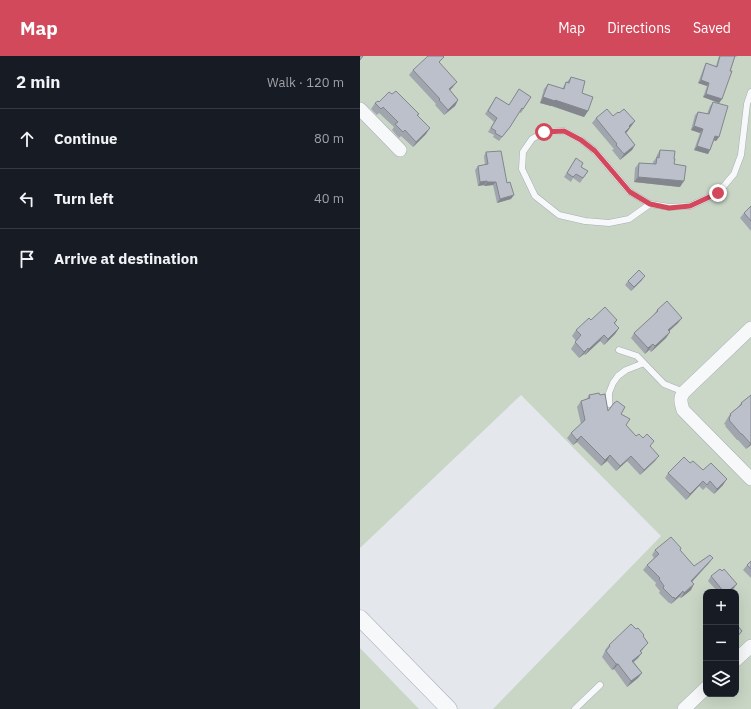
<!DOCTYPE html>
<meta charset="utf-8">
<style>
:root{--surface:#171b24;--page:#242831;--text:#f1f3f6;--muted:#9ea1a6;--line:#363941;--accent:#d1495b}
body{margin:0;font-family:"IBM Plex Sans",sans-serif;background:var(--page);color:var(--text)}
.controls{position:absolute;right:12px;bottom:12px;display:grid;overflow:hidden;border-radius:8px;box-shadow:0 4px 16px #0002}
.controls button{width:36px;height:36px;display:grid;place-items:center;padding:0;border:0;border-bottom:1px solid var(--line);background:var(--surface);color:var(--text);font:20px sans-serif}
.stop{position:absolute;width:12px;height:12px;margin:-9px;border:3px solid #d1495b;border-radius:50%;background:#fff}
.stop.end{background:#d1495b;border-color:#fff;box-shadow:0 1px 4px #0008}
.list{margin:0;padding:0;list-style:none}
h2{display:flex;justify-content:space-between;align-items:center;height:52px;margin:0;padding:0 16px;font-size:17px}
h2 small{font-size:13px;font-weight:400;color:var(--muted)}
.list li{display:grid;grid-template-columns:26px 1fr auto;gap:12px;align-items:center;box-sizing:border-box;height:60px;padding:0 16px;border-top:1px solid var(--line)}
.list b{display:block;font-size:15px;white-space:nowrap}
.list em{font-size:13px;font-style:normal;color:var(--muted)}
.icon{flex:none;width:22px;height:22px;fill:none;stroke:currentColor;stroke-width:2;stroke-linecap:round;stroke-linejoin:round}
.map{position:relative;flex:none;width:391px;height:653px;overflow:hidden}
header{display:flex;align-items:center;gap:24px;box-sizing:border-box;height:56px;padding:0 20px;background:var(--accent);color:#fff}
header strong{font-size:19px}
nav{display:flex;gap:22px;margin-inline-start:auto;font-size:14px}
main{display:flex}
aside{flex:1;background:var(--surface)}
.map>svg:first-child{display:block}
</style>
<header>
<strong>Map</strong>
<nav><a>Map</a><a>Directions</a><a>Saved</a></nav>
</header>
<main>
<aside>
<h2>2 min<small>Walk · 120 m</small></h2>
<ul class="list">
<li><svg class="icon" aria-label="ahead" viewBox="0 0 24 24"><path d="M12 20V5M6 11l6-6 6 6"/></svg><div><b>Continue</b></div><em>80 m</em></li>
<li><svg class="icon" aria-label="left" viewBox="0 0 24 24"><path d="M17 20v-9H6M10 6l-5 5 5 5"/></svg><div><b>Turn left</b></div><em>40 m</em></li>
<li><svg class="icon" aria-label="arrive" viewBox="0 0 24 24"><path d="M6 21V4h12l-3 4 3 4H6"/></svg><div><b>Arrive at destination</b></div></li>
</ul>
</aside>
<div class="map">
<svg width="391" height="653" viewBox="0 0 391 653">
<rect width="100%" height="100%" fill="#e4e7ec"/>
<path fill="#c9d6c5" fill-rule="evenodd" d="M 0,0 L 391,0 L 391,653 L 133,653 L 301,480 L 161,339 L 0,492 ZM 346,536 L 376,536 L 376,638 L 346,638 Z
M 0,592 L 59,653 L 0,653 Z"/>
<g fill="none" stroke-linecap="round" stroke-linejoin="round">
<defs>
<path id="service" d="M 290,148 L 269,163 L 249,167 L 225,165 L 199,159 L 175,140 L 162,113 L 163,96 L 172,83 L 184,76 L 204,75 L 221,84 L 235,95 L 270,136 L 290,148 L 309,151 L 330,150 L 358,137 L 374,118 L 381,99 L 387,48 L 391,36
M 259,294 L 277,300 L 304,328 L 324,336
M 249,348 L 249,337 L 253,327 L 258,320 L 266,314 L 284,307
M 215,653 L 240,629"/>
<path id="minor" d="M 0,53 L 40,94
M 391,272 L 324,336 C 319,342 321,347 323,354 L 391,423
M 376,604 L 391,590
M 324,653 L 346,632"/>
<path id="tertiary" d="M 0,562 L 89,653"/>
</defs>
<use href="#service" stroke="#a9aeb7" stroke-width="7"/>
<use href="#minor" stroke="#a9aeb7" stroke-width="14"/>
<use href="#tertiary" stroke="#a9aeb7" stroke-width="17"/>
<use href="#service" stroke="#f7f8fa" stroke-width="6"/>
<use href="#minor" stroke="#f7f8fa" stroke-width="13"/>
<use href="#tertiary" stroke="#f7f8fa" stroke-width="16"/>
</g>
<path fill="#a1a5ae" d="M 359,0 L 378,0 L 375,1 L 362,43 L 359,47 L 343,41 L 347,30 L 338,27 L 344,11 L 346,7 L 356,10 Z
M 80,7 L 93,31 L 90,34 L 98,44 L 95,50 L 84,59 L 75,49 L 76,48 L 49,19 L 53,14 Z
M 211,21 L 222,37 L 228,55 L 224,61 L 192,50 L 191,50 L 180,47 L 184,33 L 188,28 L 202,33 L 206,26 L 207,26 Z
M 32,38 L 57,60 L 66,78 L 53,91 L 41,80 L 39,82 L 32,74 L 34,71 L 19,57 L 17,59 L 11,53 L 15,47 L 19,46 Z
M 136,41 L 149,49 L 171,41 L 161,57 L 159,56 L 150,71 L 139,85 L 133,81 L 134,79 L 128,76 L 134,66 L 125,58 Z
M 353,46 L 359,81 L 356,85 L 354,84 L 350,94 L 348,98 L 334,94 L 340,77 L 331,74 L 335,59 L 338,56 L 347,58 L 350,50 Z
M 259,57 L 275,65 L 266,77 L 275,89 L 272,94 L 260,104 L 252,94 L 254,93 L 232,67 L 236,62 L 253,60 Z
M 300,94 L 314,103 L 314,108 L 320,131 L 274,126 L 275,112 L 279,107 L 293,108 L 293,106 L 296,102 L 297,99 Z
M 126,96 L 151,143 L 137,147 L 133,129 L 124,130 L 124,129 L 118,130 L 115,114 L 118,110 L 125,109 L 124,100 Z
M 216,102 L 221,111 L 228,115 L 220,127 L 213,122 L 211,126 L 204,121 Z
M 391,150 L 391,175 L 380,162 L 384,157 Z
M 282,224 L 271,235 L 265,229 L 268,225 Z
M 297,254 L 322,262 L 318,267 L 309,275 L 310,276 L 306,282 L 291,296 L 289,294 L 285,298 L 271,282 L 274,277 L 293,260 Z
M 231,264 L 257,264 L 255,268 L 259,272 L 255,278 L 244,289 L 240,285 L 225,299 L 224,298 L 219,302 L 211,293 L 216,285 L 212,280 L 216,274 Z
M 229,339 L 240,339 L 248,355 L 254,347 L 266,369 L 276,380 L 291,391 L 295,405 L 280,419 L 267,405 L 256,415 L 247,405 L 241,410 L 217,386 L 213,389 L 207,382 L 211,377 L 221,368 L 217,351 L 221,345 L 226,344 Z
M 391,339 L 391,389 L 386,393 L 378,384 L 377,384 L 365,370 L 366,369 L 364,368 L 370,358 L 378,351 L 381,347 Z
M 330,407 L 343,414 L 363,429 L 354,438 L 346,431 L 343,434 L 339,430 L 326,444 L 305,422 L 308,417 Z
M 295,494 L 320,494 L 334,510 L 349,507 L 332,526 L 331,534 L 321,542 L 319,541 L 311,548 L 310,547 L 309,547 L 299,537 L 300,535 L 295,529 L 296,527 L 283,514 L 287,509 L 294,502 L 292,499 Z
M 391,505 L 391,522 L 383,514 L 387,509 Z
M 351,520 L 374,532 L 369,536 L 358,536 L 348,525 Z
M 276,573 L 284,579 L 283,581 L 288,587 L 281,596 L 278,602 L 274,606 L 282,617 L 278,622 L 267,631 L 254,613 L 252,614 L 242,601 L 245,595 L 245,594 L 249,589 Z"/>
<path fill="#83868d" d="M 341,24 L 349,27 L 347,30 L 338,27 Z
M 97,26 L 93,31 L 85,39 L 89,33 Z
M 346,38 L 362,43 L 359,47 L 343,41 Z
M 183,41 L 195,44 L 228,55 L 224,61 L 192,50 L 191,50 L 180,47 Z
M 98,44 L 95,50 L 84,59 L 88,54 Z
M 275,65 L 267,76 L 261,81 L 269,70 Z
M 334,70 L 343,73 L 340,77 L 331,74 Z
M 70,72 L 66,78 L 53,91 L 56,86 Z
M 355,80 L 359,81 L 356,85 L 353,84 Z
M 275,89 L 272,94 L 260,104 L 264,98 Z
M 337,90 L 350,94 L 348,98 L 334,94 Z
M 278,121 L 324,125 L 320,131 L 274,126 Z
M 127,125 L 124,129 L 118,130 L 120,126 Z
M 127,126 L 136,126 L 133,129 L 124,130 Z
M 154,139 L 151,143 L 137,147 L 140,143 Z
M 285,220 L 282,224 L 271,235 L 274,231 Z
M 322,262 L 318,267 L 304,280 L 308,274 Z
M 259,272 L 255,278 L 244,289 L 248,283 Z
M 310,276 L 306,282 L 291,296 L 295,290 Z
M 244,279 L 240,285 L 225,299 L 229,293 Z
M 293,288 L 289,294 L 285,298 L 288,292 Z
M 228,292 L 224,298 L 219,302 L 224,296 Z
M 221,380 L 217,386 L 213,389 L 217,384 Z
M 391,387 L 391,389 L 386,393 Z
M 250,399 L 247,405 L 241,410 L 245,404 Z
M 271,400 L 267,405 L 256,415 L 260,410 Z
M 299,400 L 295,405 L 280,419 L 284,414 Z
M 367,423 L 363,429 L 354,438 L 357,433 Z
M 343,425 L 339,430 L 326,444 L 330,438 Z
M 353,502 L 349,507 L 328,530 L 331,525 Z
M 334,528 L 331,534 L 321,542 L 324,537 Z
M 377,528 L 374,532 L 369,536 L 367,536 Z
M 323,535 L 319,541 L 311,548 L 315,543 Z
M 282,597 L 278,602 L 268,610 L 272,605 Z
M 256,608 L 258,608 L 254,613 L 252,614 Z
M 282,617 L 278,622 L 267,631 L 271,625 Z"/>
<path fill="#bbc0ca" stroke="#83868d" d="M 0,0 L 3,0 L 0,4 Z
M 68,0 L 83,0 L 84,1 L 79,6 L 97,26 L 89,33 L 98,44 L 88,54 L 79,44 L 80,43 L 53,14 Z
M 360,0 L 375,0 L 370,15 L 372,15 L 362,43 L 346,38 L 349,27 L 341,24 L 346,7 L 357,11 Z
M 211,21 L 225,25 L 222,37 L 233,41 L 228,55 L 195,44 L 195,45 L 183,41 L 188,28 L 204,33 L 206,26 L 209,27 Z
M 159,33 L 171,41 L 163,53 L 162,52 L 150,71 L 142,81 L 135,77 L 136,75 L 131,72 L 137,62 L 128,55 L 136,41 L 149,49 Z
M 36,35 L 59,58 L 57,59 L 70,72 L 56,86 L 45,74 L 43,76 L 35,68 L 38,66 L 23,51 L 21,53 L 15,47 L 18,45 L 19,46 L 29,36 L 32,38 Z
M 353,46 L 368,50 L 359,81 L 355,80 L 350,94 L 337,90 L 343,73 L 334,70 L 338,56 L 349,58 Z
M 247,53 L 253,60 L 258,56 L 259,57 L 264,53 L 275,65 L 269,70 L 270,71 L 265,76 L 275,89 L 264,98 L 256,89 L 257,88 L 236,62 Z
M 300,94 L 315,95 L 314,103 L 315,103 L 314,108 L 326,110 L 324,125 L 278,121 L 279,107 L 296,108 L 297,101 L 299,102 Z
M 141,95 L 147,127 L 150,126 L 154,139 L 140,143 L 136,126 L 127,126 L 127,125 L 120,126 L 118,110 L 128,108 L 126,96 Z
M 216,102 L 223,107 L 221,111 L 228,115 L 223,122 L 216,118 L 213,121 L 207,117 Z
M 391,150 L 391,165 L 384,157 Z
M 279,214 L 285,220 L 274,231 L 268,225 Z
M 307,245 L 322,262 L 308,274 L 310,276 L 295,290 L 293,288 L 288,292 L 274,277 L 298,255 L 297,254 Z
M 245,251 L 257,264 L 254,267 L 259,272 L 248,283 L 244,279 L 229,293 L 228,292 L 224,296 L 215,286 L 221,279 L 216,274 L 229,262 L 231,264 Z
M 239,337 L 240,339 L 245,338 L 248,355 L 254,347 L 257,345 L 265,351 L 261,358 L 270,363 L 266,369 L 276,380 L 279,378 L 283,382 L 287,378 L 294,385 L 290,390 L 299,400 L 284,414 L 271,400 L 260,410 L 250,399 L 245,404 L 221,380 L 217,384 L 211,377 L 225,364 L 221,345 L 230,342 L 229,339 Z
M 391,339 L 391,387 L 390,387 L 382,378 L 381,378 L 369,364 L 370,363 L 369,362 L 371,359 L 370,358 L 382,348 L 381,347 Z
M 324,401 L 330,407 L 333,405 L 343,414 L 351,407 L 367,423 L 357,433 L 350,425 L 347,429 L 343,425 L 330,438 L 308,417 Z
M 311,481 L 321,492 L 320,494 L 334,510 L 350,499 L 353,502 L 331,525 L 334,528 L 324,537 L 323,535 L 315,543 L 314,541 L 313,542 L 303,532 L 304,530 L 299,523 L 300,522 L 287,509 L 299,498 L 295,494 Z
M 391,505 L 391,513 L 387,509 Z
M 360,513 L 362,515 L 364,513 L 377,528 L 367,536 L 364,536 L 351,520 Z
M 271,568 L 276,573 L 278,572 L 284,579 L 283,580 L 288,587 L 280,595 L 282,597 L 272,605 L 282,617 L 271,625 L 258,608 L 256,608 L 246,595 L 250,590 L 249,589 Z
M 376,569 L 377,569 L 382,575 L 376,582 Z"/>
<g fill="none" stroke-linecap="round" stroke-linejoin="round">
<path stroke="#d1495b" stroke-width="5" d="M 184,76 L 204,75 L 221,84 L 235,95 L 270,136 L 290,148 L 309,152 L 330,150 L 358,137"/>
</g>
</svg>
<div class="controls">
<button>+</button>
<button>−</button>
<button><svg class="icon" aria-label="layers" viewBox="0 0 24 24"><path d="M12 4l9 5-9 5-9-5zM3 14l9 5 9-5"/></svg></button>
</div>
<div class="stop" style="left:184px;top:76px"></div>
<div class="stop end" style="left:358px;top:137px"></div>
</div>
</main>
